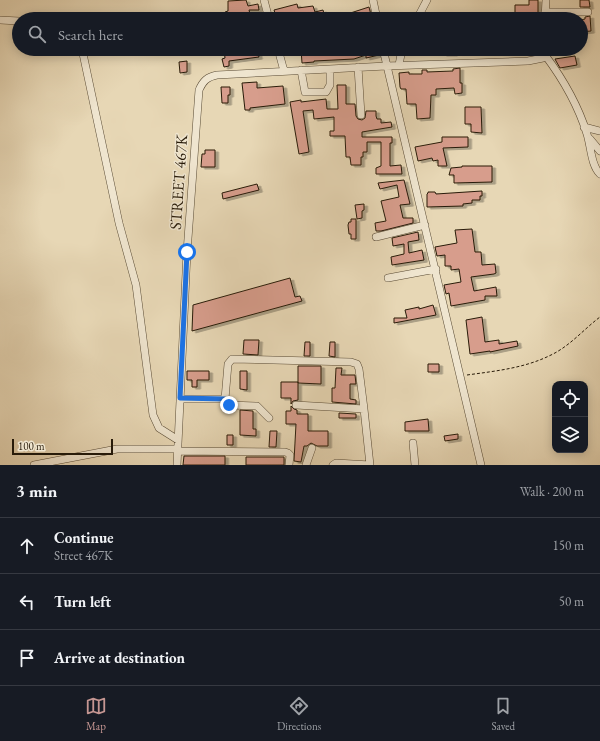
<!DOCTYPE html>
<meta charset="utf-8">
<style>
:root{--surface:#171b24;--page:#242831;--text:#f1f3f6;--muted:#9ea1a6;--line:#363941;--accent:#c59692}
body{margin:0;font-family:"EB Garamond",serif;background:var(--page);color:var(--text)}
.controls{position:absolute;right:12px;bottom:12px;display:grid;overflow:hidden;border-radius:8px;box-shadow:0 2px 10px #0003}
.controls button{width:36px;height:36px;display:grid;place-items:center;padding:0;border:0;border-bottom:1px solid var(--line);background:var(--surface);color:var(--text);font:20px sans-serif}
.scale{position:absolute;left:12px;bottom:10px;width:101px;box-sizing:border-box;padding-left:4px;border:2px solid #281b09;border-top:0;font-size:11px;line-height:14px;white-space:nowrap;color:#281b09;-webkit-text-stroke:3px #efe5cf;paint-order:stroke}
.stop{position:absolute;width:12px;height:12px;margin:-9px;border:3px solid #1a73e8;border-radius:50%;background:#fff}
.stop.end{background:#1a73e8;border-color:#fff;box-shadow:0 1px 4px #0008}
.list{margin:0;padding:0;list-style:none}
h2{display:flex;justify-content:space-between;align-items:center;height:52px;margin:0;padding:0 16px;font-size:17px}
h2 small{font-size:13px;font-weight:400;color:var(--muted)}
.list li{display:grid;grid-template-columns:26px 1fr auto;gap:12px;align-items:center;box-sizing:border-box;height:56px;padding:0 16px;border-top:1px solid var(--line)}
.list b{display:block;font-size:15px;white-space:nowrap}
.list p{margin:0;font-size:13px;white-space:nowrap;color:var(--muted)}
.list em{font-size:13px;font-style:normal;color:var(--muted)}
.icon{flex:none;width:22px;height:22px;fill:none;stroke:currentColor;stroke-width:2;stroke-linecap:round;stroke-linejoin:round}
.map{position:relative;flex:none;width:600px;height:465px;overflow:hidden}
.search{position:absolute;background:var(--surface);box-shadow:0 2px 10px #0003;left:12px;right:12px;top:12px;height:44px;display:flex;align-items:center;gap:10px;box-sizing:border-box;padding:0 14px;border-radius:22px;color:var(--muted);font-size:15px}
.sheet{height:220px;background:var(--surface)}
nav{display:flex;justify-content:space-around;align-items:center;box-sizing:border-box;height:56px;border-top:1px solid var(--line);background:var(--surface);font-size:11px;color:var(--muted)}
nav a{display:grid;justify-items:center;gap:2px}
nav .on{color:var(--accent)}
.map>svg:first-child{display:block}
</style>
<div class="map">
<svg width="600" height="465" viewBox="0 0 600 465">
<defs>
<filter id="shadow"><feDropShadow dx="3.5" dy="2" stdDeviation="0" flood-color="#0004"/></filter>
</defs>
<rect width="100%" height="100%" fill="#e7d7b5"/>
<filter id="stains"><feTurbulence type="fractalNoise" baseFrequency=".005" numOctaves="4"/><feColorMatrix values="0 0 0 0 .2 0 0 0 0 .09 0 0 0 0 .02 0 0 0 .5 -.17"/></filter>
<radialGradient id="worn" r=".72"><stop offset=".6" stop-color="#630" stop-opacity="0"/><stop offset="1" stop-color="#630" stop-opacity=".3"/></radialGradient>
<path fill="#d79d8c" stroke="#281b09" filter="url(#shadow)" d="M 246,0 L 248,6 L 258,4 L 259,10 L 249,10 L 251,18 L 227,19 L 225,12 L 228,11 L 228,1 Z
M 529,0 L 538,0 L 538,17 L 531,17 L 531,19 L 515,19 L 515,5 L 529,5 Z
M 580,0 L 589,0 L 590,7 L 580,7 Z
M 297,4 L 298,8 L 313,6 L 315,12 L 323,10 L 325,18 L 277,19 L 274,10 Z
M 369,7 L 372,19 L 335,19 L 335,18 Z
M 590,16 L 591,31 L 581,32 L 581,20 L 585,19 L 585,17 Z
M 224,49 L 252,49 L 252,51 L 257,50 L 259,57 L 229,61 L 229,66 L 224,67 L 222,59 L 225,58 Z
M 301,49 L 377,49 L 379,55 L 366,58 L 366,55 L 354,59 L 314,61 L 314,62 L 302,63 Z
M 443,49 L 454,49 L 454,54 L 443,54 Z
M 575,56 L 577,65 L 560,68 L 556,61 L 555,59 Z
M 187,61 L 187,72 L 180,73 L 179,62 Z
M 460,68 L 460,83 L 462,83 L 462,93 L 455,94 L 454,88 L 436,89 L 436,95 L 431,95 L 430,118 L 417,119 L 416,104 L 407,104 L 406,89 L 401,89 L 400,87 L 399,73 L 409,72 L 409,74 L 422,74 L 422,70 L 427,70 L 427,72 L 453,71 L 453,69 Z
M 257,82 L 257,88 L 283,86 L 285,104 L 250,108 L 250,110 L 245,110 L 242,83 Z
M 337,85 L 346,85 L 346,104 L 355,104 L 356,116 L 358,119 L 362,120 L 365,118 L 366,111 L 376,111 L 376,116 L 377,119 L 381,119 L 381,123 L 391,122 L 392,127 L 362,132 L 362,137 L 392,137 L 392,143 L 390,143 L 390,166 L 401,165 L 402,174 L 376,174 L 376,168 L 381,166 L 381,142 L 367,142 L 367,152 L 363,152 L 363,157 L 361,157 L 361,165 L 351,165 L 350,157 L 346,157 L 345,136 L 330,136 L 330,131 L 334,131 L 334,117 L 314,119 L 313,110 L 303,111 L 309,152 L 299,154 L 290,102 L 301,100 L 301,102 L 326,99 L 327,109 L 338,109 Z
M 221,87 L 230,87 L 230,95 L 228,95 L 228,103 L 222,103 Z
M 465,107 L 481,107 L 482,133 L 471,132 L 471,124 L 465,124 Z
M 442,137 L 468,137 L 468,147 L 443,148 L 447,166 L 438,166 L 438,160 L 433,161 L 432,158 L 418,161 L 415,147 L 442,142 Z
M 205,150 L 215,150 L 215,167 L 201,167 L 202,154 L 205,154 Z
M 462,166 L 492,166 L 492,182 L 454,183 L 454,175 L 449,175 L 451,168 L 462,167 Z
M 404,180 L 410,204 L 400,205 L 403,218 L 413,218 L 413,223 L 381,231 L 376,231 L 375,223 L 386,221 L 381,201 L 399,197 L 397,185 L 380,189 L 378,183 Z
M 257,184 L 259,190 L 223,199 L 222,193 Z
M 482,191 L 482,196 L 480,196 L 480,200 L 472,200 L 472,203 L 463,204 L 463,206 L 427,207 L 427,194 L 428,193 L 428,192 L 435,192 L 436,194 Z
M 364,204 L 364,210 L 362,211 L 362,218 L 357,219 L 355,205 Z
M 351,219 L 356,219 L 356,239 L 351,239 L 351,234 L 349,234 L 348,225 L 349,222 L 351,222 Z
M 472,229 L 475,252 L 481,252 L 482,265 L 495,264 L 496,273 L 494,274 L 471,277 L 474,291 L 496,287 L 497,296 L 485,296 L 485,300 L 451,306 L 449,293 L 446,294 L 444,285 L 461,282 L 459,269 L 451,270 L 451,266 L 445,266 L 445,255 L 437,256 L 435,247 L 457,243 L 455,230 Z
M 418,232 L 419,240 L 408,242 L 409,253 L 422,250 L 424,260 L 392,265 L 391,257 L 404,254 L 404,244 L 393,246 L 392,238 Z
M 290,278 L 295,297 L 300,296 L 302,301 L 192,331 L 193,305 Z
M 433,305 L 436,315 L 394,323 L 394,318 L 407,318 L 405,310 L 419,307 L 419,309 Z
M 482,317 L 485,342 L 499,340 L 499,344 L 517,341 L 518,346 L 490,352 L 490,351 L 470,354 L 466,320 Z
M 244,340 L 259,340 L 258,355 L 243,354 Z
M 305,342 L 310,342 L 310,356 L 304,356 Z
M 330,342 L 335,342 L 335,357 L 329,356 Z
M 428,364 L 439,364 L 439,372 L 428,372 Z
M 298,366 L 321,366 L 321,384 L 298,383 Z
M 336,368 L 342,368 L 341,375 L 355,375 L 356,384 L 350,384 L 350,399 L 356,400 L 356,404 L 332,402 L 332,388 L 335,388 Z
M 187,371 L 209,371 L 209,380 L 197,380 L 197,387 L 192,387 L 192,380 L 187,380 Z
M 240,371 L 247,371 L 247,390 L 240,389 Z
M 281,382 L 298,382 L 298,400 L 293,401 L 291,404 L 291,398 L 281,398 Z
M 291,406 L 294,409 L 297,410 L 297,414 L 308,414 L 308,431 L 328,431 L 328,446 L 317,446 L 311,443 L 307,446 L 304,446 L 301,462 L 294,461 L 296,424 L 286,424 L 286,411 L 291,411 Z
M 240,410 L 253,411 L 253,429 L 256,429 L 256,436 L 240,435 Z
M 339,413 L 356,414 L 356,418 L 339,418 Z
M 428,419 L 429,431 L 405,431 L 405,422 Z
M 270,431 L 277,431 L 276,447 L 269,447 Z
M 458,434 L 458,439 L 445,441 L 444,436 Z
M 227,435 L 233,435 L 233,445 L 227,445 Z
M 184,456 L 225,456 L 225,465 L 183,465 Z
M 246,457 L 284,457 L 284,465 L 246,465 Z"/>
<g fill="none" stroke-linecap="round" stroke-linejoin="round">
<defs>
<path id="minor" d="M 264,0 L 269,19
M 373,0 L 377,19
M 545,12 L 588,12
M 417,19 L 427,0
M 545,19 L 546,0
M 0,20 L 19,21
M 82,49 L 119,223 L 136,285 L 153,415 L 159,428 L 178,440
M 278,49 L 284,71
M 383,49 L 481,465
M 545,55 C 563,79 578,105 587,134 C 591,147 591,165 600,174
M 399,65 L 402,49
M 358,67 L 361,115
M 301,70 L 305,92 L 326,92 L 330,85 L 330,69
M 584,127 L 600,131
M 590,139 L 600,151
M 376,237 L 425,225
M 388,278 L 436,269
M 180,399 L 225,399 L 228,364 L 232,359 L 351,362 L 357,364 L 359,369 L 364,409 L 296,405
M 225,399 L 229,405 L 257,406 L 269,418
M 364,409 L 370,465
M 413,443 L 415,465
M 178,451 L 285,452 L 288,453 L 290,455 L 289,465
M 34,465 L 117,449 L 178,449
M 177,465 L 187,252 L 199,90 C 203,81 207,77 217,75 L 386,66 L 528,61 L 543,58 L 545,55 L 545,49
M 306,465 L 312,448
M 333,465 L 336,463 L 370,465"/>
</defs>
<use href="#minor" stroke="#584a34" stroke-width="8"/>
<path stroke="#281b09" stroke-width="1" stroke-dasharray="3 2" stroke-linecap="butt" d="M 467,375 C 496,371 525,368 551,355 C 570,346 584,329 600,317"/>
<use href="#minor" stroke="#efe5cf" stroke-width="7"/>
</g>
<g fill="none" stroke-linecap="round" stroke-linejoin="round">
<path stroke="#1a73e8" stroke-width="5" d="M 187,252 L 180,398 L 225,399 L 229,405"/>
</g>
<g text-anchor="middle" stroke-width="3" stroke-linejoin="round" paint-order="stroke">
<g font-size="16" fill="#281b09" stroke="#efe5cf">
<text transform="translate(178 182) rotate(-86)" y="6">STREET 467K</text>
</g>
</g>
<rect width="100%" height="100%" filter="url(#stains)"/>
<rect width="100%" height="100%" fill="url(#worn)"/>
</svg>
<div class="controls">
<button><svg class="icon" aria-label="locate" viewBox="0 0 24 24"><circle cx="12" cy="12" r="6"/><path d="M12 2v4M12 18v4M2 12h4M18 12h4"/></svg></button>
<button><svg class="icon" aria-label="layers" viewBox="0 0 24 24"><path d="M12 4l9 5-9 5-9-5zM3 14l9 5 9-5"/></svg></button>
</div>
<div class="scale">100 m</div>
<div class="stop" style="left:187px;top:252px"></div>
<div class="stop end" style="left:229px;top:405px"></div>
<div class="search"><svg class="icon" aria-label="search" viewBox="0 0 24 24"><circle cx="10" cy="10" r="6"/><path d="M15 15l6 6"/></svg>Search here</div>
</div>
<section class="sheet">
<h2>3 min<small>Walk · 200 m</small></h2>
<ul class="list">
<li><svg class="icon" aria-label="ahead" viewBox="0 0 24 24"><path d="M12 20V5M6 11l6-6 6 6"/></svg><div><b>Continue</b><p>Street 467K</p></div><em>150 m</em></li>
<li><svg class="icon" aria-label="left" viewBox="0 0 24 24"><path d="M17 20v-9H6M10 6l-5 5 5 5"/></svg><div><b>Turn left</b></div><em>50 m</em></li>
<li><svg class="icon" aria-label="arrive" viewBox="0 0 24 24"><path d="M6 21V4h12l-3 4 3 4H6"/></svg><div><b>Arrive at destination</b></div></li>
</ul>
</section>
<nav>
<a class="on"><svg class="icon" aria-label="map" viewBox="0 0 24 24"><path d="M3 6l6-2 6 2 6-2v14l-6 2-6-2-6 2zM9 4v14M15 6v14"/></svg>Map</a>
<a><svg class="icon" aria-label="directions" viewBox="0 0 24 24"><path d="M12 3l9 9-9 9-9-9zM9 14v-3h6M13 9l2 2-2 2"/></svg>Directions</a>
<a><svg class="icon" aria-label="saved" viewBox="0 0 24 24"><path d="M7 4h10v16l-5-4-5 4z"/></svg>Saved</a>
</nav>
